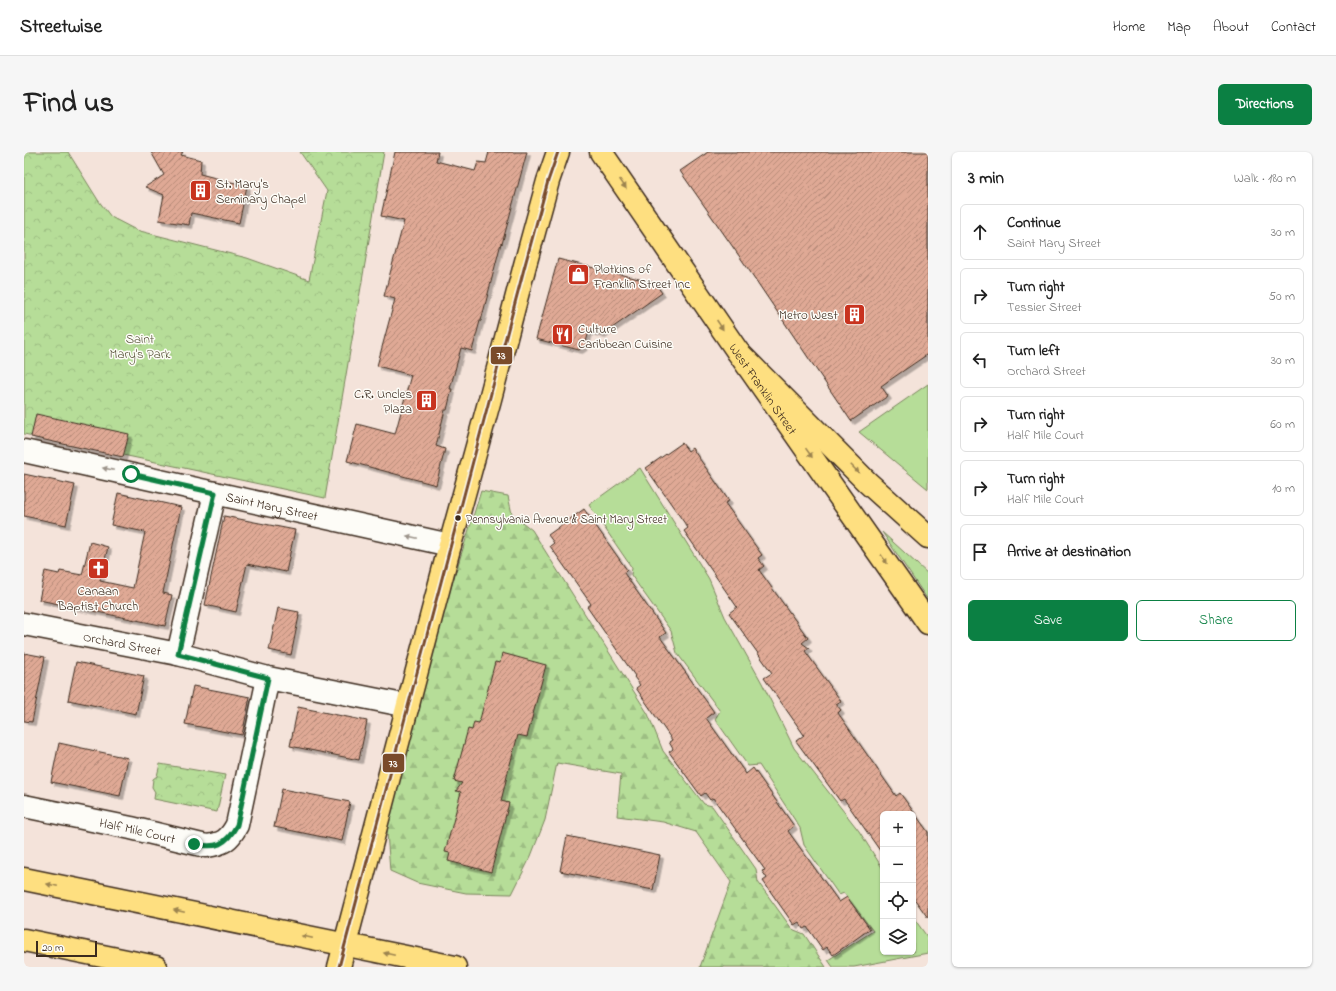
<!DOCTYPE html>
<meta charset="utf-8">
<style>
:root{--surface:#fff;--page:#f6f6f6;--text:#222;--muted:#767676;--line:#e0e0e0;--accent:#0b8043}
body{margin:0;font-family:"Indie Flower",sans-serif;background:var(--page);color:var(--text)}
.controls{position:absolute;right:12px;bottom:12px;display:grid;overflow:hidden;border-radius:6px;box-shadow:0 1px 3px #0004}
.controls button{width:36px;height:36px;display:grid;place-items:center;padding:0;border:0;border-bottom:1px solid var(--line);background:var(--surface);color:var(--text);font:20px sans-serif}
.scale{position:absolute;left:12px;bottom:10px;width:61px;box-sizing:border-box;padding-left:4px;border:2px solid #3b2a1e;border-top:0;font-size:11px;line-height:14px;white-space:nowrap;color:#3b2a1e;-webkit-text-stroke:3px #fdfcf7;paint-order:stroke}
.stop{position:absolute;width:12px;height:12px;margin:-9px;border:3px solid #0b8043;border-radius:50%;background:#fff}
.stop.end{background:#0b8043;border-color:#fff;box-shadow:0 1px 4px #0008}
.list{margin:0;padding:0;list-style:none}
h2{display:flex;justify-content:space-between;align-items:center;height:52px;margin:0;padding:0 16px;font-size:17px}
h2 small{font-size:13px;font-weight:400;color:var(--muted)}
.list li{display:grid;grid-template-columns:26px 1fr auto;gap:12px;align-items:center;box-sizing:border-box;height:56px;margin:0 8px 8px;padding:0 8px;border:1px solid var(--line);border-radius:6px}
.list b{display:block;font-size:15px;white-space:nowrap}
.list p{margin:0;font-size:13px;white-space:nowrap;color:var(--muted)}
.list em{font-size:13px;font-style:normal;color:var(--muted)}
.actions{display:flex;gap:8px;padding:12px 16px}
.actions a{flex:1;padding:9px 0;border:1px solid var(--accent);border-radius:6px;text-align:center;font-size:14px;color:var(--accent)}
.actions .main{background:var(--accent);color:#fff}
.icon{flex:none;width:22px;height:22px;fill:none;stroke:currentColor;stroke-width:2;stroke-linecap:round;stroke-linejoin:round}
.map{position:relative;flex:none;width:904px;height:815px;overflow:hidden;border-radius:6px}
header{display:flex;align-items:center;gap:24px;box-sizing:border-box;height:56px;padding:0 20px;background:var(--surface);border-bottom:1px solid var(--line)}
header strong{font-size:19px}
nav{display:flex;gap:22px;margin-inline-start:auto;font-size:14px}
.intro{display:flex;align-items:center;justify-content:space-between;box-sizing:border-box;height:96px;padding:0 24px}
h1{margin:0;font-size:28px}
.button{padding:10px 18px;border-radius:6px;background:var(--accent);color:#fff;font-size:14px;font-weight:700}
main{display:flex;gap:24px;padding:0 24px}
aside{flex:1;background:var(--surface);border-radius:6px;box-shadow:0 1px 3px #0004}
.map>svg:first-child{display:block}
</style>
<header>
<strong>Streetwise</strong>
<nav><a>Home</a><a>Map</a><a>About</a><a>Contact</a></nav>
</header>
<div class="intro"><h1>Find us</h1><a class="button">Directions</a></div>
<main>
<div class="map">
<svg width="904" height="815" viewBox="0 0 904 815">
<defs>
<pattern id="forest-firs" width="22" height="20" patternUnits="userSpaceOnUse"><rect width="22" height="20" fill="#b6dd98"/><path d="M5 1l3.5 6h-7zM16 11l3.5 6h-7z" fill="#9dbe83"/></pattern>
<pattern id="park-crowns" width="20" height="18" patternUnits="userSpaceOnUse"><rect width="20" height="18" fill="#b6dd98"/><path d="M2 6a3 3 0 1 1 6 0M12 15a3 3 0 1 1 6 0" fill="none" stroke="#9dbe83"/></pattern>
<pattern id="building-hatch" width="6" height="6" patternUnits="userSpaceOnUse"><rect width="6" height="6" fill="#dfa995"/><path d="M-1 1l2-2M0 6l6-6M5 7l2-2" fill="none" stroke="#b68a79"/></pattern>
<filter id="shadow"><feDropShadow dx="3.5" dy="3.5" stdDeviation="0" flood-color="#0004"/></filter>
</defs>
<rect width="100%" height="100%" fill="#f4e3da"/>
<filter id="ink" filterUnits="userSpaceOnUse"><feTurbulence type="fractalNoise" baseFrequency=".025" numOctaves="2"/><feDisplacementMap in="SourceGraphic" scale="8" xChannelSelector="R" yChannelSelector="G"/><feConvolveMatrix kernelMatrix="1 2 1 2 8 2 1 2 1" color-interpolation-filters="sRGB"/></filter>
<g filter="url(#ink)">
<path fill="#b6dd98" stroke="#78845b" d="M 904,232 L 904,337 L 835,280 Z
M 616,316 L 685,427 L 701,465 L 738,531 L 770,596 L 835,679 L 859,717 L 859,800 L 889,800 L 889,765 L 904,786 L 904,801 L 830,815 L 809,815 L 804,808 L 849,779 L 820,741 L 815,743 L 780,693 L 776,676 L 735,613 L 724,614 L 691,567 L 696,559 L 653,501 L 647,479 L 607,423 L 608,416 L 565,353 Z
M 858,380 L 904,422 L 904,448 Z"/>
<path fill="url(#forest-firs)" stroke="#78845b" d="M 457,339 L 484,344 L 488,362 L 508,378 L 513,386 L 624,562 L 639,599 L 680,652 L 688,654 L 732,717 L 734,730 L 768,777 L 780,782 L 802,815 L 676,815 L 707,730 L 672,680 L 639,670 L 593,664 L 597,622 L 533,611 L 521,668 L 507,704 L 488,742 L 442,741 L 393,731 L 366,719 L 361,654 L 391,551 Z"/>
<path fill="url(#park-crowns)" stroke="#78845b" d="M 0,0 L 44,0 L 74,48 L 87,65 L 112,78 L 223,106 L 285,128 L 303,39 L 276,0 L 360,0 L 301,346 L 0,282 Z
M 136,612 L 201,623 L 193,660 L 130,647 L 131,640 L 128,635 L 129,627 L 133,624 Z"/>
<path fill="url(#building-hatch)" stroke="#3b2a1e" filter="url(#shadow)" d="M 127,0 L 159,0 L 157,3 L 177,8 L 176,22 L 223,34 L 215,71 L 167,61 L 165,73 L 135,68 L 140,43 L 121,35 L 140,23 Z
M 371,0 L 414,0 L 412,9 L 451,19 L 454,10 L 462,11 L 465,0 L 503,0 L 478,92 L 477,91 L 457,169 L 456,169 L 448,199 L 437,196 L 426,237 L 428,237 L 423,258 L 421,258 L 412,294 L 421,297 L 412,333 L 323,309 L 333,272 L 371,282 L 387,223 L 353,214 L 371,147 L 360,144 L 380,69 L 357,64 Z
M 684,0 L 904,0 L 904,202 L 857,234 L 864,244 L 827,269 L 727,121 L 656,19 Z
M 534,107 L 631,131 L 638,141 L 578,183 L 565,179 L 561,194 L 555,198 L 512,187 Z
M 12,262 L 105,282 L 99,305 L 7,285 Z
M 658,291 L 664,299 L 668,296 L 705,349 L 701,351 L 738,403 L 734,406 L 740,414 L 735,418 L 784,486 L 778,491 L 785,496 L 781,499 L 817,549 L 812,552 L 817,558 L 814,561 L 872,644 L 876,641 L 904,680 L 904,766 L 889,745 L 889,662 L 859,662 L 859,703 L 820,647 L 816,649 L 772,589 L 780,583 L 740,526 L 748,521 L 705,461 L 713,455 L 660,379 L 664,376 L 622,316 Z
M 0,322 L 51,333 L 42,373 L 0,364 Z
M 94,341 L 157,355 L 139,441 L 148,443 L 141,474 L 15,448 L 21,419 L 35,422 L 36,419 L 58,423 L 66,390 L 84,395 L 76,429 L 109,436 L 121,380 L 87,373 Z
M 560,357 L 603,418 L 600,421 L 642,481 L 636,485 L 690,560 L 682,566 L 722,622 L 729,616 L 770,674 L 764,679 L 815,750 L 823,745 L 846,777 L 809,803 L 803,795 L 799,798 L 783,775 L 779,777 L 775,770 L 770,773 L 739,729 L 743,726 L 738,719 L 741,718 L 689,646 L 686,648 L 681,641 L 677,644 L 645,600 L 649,597 L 645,590 L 648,588 L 612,536 L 616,533 L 610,525 L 611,524 L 563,455 L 567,452 L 526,394 L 530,391 L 524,383 Z
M 200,364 L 271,378 L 262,420 L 223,412 L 212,460 L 181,453 Z
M 254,456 L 275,460 L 274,464 L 275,464 L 267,503 L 245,498 Z
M 0,501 L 21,505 L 8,570 L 0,569 Z
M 478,501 L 522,513 L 503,585 L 494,583 L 485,616 L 477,649 L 485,651 L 467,720 L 424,709 L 426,701 L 421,700 L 437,640 L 432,639 L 438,631 L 430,629 L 444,577 L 448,578 L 450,570 L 455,571 L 471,510 L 476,511 Z
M 52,510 L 120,524 L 112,562 L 44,548 Z
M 169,534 L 226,545 L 218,583 L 161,572 Z
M 274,555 L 343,569 L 335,608 L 266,594 Z
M 35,591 L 104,606 L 96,644 L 27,630 Z
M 258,637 L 326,650 L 318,689 L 250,675 Z
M 543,684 L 636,703 L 629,738 L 536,719 Z"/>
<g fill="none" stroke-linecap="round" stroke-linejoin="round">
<defs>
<g id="minor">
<path id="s1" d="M 0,299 L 426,393"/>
<path id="s2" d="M 0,472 L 154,502 L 244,526 L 384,554"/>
<path d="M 154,502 L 191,341"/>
<path id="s3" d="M 0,654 L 107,676 L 182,694 C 199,692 205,688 213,673 L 244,526"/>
</g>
<g id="major">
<path id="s4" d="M 577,0 L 714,200 L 904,471"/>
<path d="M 0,727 L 431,815"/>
<path d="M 0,788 L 132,815"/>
<path d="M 315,815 L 426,393 L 466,247 L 501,113 L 524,29 L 534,0"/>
</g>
<path id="highway" d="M 714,200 L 843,330 L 904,385"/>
</defs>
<use href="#minor" stroke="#3b2a1e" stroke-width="25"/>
<use href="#major" stroke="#3b2a1e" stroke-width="25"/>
<use href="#highway" stroke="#3b2a1e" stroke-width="25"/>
<use href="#minor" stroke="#fdfcf7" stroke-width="22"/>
<use href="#major" stroke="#fedf80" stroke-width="22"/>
<use href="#highway" stroke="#fedf80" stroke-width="22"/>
<defs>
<path id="bus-1" d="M 315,815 L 501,113 L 524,29 L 534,0"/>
</defs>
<use href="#bus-1" stroke="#fdfcf7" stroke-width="6"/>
<use href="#bus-1" stroke="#7a4b2a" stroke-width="3"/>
</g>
<defs><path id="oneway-solid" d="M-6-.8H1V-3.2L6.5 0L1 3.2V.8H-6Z"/></defs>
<g fill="#9c844f">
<use href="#oneway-solid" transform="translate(599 32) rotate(56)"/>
<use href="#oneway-solid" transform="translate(696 173) rotate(56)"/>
<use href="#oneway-solid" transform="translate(785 301) rotate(55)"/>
<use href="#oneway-solid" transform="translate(831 317) rotate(45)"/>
<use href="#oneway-solid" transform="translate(860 407) rotate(55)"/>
<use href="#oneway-solid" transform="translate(28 733) rotate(-168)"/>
<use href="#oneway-solid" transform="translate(155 759) rotate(-168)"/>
<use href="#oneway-solid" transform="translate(283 785) rotate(-168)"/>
<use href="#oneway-solid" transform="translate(365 802) rotate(-168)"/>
</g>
<g fill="#9c938a">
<use href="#oneway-solid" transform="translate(84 317) rotate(-168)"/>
<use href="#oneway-solid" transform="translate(388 385) rotate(-168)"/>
</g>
</g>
<g fill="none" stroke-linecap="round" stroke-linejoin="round" filter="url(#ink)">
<path stroke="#0b8043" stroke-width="5" d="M 107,322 L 191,341 L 154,502 L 244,526 L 213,673 C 202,693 192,697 170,692"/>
</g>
<defs>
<symbol id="building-square" viewBox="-11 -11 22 22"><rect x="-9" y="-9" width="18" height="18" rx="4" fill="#c8321e" stroke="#fdfcf7"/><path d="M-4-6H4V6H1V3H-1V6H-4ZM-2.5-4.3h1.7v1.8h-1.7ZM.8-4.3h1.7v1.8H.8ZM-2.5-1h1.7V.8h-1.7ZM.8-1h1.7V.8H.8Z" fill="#fff"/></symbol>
<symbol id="shop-square" viewBox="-11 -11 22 22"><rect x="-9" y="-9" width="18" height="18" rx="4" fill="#c8321e" stroke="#fdfcf7"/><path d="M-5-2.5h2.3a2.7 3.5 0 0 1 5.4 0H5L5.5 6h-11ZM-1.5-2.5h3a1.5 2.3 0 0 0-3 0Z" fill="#fff"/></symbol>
<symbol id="restaurant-square" viewBox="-11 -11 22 22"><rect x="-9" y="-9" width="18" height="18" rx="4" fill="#c8321e" stroke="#fdfcf7"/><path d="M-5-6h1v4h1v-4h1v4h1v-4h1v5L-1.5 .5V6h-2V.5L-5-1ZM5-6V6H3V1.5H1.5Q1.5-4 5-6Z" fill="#fff"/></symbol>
<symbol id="church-square" viewBox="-11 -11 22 22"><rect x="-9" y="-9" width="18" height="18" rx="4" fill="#c8321e" stroke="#fdfcf7"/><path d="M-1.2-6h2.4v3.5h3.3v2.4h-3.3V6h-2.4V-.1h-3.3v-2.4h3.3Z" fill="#fff"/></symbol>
</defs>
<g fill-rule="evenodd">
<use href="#building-square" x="164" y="26" width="25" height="25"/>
<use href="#shop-square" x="542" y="110" width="25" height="25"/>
<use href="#building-square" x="818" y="150" width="25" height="25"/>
<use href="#restaurant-square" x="526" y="170" width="25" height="25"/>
<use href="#building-square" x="390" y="236" width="25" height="25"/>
<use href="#church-square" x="62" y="404" width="25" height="25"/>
</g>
<circle fill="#3b2a1e" stroke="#fdfcf7" stroke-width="1.5" cx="434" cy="366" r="3.5"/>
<g text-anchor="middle" stroke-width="3" stroke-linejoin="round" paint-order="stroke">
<g font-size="12" fill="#3b2a1e" stroke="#fdfcf7" text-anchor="start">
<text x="442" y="371">Pennsylvania Avenue &amp; Saint Mary Street</text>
</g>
<g font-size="13" fill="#3b2a1e" stroke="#fdfcf7" text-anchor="start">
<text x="192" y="36">St. Mary's<tspan x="192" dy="15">Seminary Chapel</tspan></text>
<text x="570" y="121">Plotkins of<tspan x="570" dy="15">Franklin Street Inc</tspan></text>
<text x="814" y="167" text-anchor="end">Metro West</text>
<text x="554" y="181">Culture<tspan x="554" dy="15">Caribbean Cuisine</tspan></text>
<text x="388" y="246" text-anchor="end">C.R. Uncles<tspan x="388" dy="15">Plaza</tspan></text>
<text x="74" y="443" text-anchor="middle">Canaan<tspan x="74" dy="15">Baptist Church</tspan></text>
</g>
<g font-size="13" fill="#5a573c" stroke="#fdfcf7">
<text x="116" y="191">Saint<tspan x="116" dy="15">Mary's Park</tspan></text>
</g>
<g font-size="13" fill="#3b2a1e" stroke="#fdfcf7">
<text dy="5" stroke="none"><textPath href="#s4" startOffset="287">West Franklin Street</textPath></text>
<text dy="5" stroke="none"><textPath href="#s1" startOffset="254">Saint Mary Street</textPath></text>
<text dy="5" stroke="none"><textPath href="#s2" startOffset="100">Orchard Street</textPath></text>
<text dy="5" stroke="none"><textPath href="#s3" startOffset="116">Half Mile Court</textPath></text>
</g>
</g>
<g stroke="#fdfcf7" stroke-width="1.5">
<rect x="466" y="194" width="23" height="19" rx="4" fill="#7a4b2a"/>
<rect x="358" y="601" width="23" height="20" rx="4" fill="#7a4b2a"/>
</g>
<g font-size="11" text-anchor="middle" font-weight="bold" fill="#fff">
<text x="477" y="207">73</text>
<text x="369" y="615">73</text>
</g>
</svg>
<div class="controls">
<button>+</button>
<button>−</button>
<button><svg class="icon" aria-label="locate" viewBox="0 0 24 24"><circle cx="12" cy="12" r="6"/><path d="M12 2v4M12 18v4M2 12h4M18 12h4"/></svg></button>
<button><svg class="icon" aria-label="layers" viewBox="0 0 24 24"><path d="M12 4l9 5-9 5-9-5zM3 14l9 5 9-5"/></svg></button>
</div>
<div class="scale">20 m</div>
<div class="stop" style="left:107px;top:322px"></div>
<div class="stop end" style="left:170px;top:692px"></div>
</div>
<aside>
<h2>3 min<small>Walk · 180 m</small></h2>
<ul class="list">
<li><svg class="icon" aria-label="ahead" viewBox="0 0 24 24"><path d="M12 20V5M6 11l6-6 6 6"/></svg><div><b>Continue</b><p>Saint Mary Street</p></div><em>30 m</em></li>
<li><svg class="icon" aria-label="right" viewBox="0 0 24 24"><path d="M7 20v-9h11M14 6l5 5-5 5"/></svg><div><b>Turn right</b><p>Tessier Street</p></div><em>50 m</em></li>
<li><svg class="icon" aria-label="left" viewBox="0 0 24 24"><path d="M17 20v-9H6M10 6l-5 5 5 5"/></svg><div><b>Turn left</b><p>Orchard Street</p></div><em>30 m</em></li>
<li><svg class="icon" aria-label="right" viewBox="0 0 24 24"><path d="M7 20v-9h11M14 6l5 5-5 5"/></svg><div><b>Turn right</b><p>Half Mile Court</p></div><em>60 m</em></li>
<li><svg class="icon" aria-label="right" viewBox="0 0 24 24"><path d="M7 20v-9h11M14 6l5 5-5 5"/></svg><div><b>Turn right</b><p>Half Mile Court</p></div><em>10 m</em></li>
<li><svg class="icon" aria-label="arrive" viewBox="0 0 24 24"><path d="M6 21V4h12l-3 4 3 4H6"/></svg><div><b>Arrive at destination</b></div></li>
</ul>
<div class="actions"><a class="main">Save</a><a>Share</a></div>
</aside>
</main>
